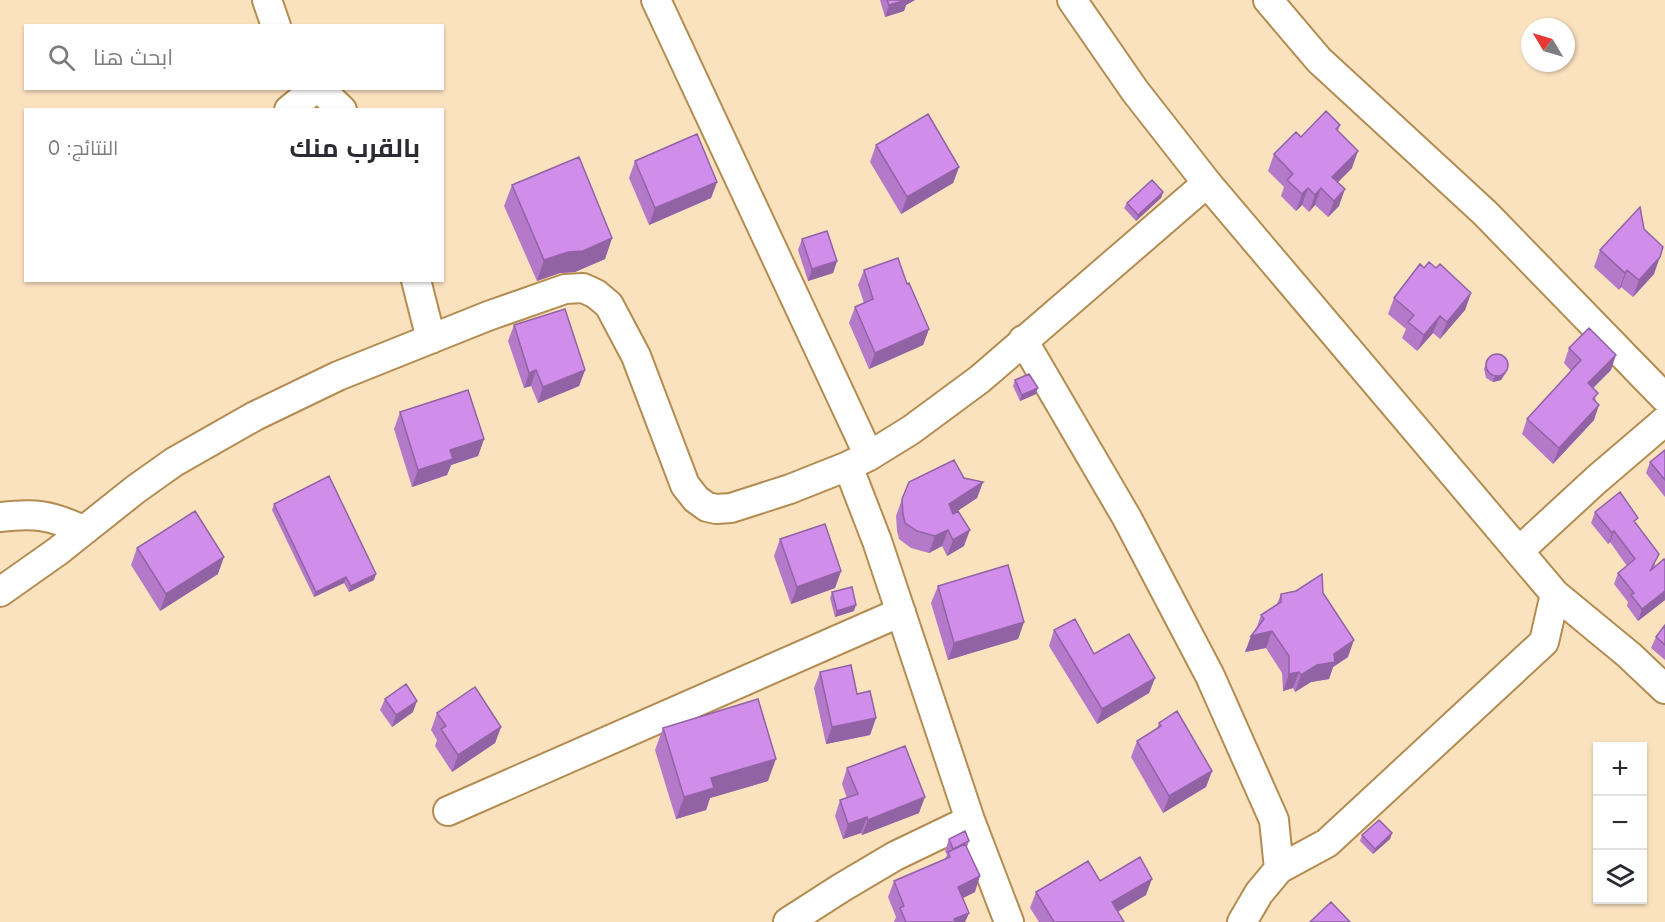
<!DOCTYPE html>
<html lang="ar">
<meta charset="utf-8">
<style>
:root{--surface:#fff;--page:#f7f7f7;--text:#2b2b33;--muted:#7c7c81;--line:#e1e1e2}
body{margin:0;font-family:Jost,Cairo,sans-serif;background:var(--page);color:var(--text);direction:rtl}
.controls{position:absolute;right:18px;bottom:18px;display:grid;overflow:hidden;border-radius:0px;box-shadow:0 2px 4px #0004}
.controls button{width:54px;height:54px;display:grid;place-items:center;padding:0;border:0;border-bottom:2px solid var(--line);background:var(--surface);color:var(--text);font:30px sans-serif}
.compass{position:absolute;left:1521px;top:18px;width:54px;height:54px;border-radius:50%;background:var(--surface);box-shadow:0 2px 4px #0004;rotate:308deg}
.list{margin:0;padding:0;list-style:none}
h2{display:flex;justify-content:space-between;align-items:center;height:78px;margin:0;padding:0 24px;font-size:26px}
h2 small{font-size:20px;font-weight:400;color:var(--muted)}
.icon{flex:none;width:33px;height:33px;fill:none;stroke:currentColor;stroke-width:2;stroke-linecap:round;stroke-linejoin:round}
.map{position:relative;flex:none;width:1665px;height:922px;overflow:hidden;direction:ltr}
.search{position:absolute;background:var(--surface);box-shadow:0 2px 4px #0004;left:24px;top:24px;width:420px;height:66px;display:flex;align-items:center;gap:15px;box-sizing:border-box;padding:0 21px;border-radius:0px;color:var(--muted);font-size:22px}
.panel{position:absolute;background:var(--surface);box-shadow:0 2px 4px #0004;left:24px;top:108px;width:420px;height:174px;border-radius:0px;direction:rtl}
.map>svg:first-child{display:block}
</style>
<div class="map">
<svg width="1665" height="922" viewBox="0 0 1665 922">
<rect width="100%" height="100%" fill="#fbe2bf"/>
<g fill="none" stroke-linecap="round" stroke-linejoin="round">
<defs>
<path id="minor" d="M 267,0 L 276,26
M 656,0 L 869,456
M 1072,0 L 1135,91 L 1207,183 L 1555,594 L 1629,655 L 1665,689
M 1268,0 L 1319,60 L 1485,213 L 1665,398
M 319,88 L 342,110
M 289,110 L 316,88
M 416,280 L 431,339
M 1023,340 L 1127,518 L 1210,676 L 1274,820 L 1279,869 L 1259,893 L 1242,922
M 848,466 L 877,541 L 970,820 L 1009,922
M 0,517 C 36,513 50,515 83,530
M 1519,551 L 1596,480 L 1665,421
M 0,592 L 58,551 L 136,489 L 174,462 L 255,416 L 338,376 L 488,316 L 565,289 L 583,288 L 596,294 L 609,305 L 636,356 L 685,485 L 696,499 L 707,507 L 716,509 L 731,508 L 790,489 L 848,466 L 869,456 L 911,430 L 980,379 L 1207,183
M 448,811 L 901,612
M 1279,869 L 1327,843 L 1544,642 L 1555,594
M 788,922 L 841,888 L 895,856 L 970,820"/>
</defs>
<use href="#minor" stroke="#b38c51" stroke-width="32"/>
<use href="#minor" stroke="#fff" stroke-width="28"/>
</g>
<path fill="#b479c9" d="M 880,0 L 915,0 L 906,5 L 904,11 L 885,17 Z
M 1340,125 L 1338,131 L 1352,168 L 1338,182 L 1339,206 L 1328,217 L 1315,205 L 1309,212 L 1302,205 L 1296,211 L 1281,196 L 1284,187 L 1268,171 L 1274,154 L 1301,137 Z
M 876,145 L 959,167 L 953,183 L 901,214 L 870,162 Z
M 635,161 L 717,182 L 711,198 L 649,225 L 629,178 Z
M 512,185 L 612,238 L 605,259 L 575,272 L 560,273 L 537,281 L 504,206 Z
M 1163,192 L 1161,198 L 1136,221 L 1124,208 L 1127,203 Z
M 802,239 L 837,261 L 833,273 L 808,281 L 798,250 Z
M 1600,250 L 1654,274 L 1633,297 L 1621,287 L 1619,290 L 1594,267 Z
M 1424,268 L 1436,268 L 1471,293 L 1465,310 L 1440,339 L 1433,333 L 1417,351 L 1402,338 L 1406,329 L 1388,314 L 1394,298 Z
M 864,270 L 907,284 L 929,329 L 923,345 L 869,369 L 849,323 L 855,307 L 864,303 L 858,285 Z
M 514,325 L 585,370 L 579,386 L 538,403 L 531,386 L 524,388 L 508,341 Z
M 1569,348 L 1611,370 L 1593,388 L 1596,401 L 1594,420 L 1553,464 L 1522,434 L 1527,419 L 1571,371 L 1564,363 Z
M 1486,363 L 1506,373 L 1501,380 L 1493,382 L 1486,378 L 1484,369 Z
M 1015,380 L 1036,394 L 1020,401 L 1013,386 Z
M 400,412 L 484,439 L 478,456 L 451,465 L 447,475 L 412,487 L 394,429 Z
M 1665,450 L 1665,497 L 1646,473 L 1650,462 Z
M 964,478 L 983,482 L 977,498 L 953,513 L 964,546 L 947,556 L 942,546 L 929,553 L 911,548 L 899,539 L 897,531 L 896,516 L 902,499 Z
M 274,504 L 374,580 L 349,592 L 344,583 L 314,597 L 272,510 Z
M 1595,512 L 1636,524 L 1655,565 L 1654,568 L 1665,561 L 1665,600 L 1638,621 L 1627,606 L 1628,602 L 1614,584 L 1618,573 L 1627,566 L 1610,542 L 1608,544 L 1591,523 Z
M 780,539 L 841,571 L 835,588 L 791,604 L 774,556 Z
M 137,548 L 218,574 L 160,611 L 131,565 Z
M 938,586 L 1024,622 L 1018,639 L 948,660 L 931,603 Z
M 832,592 L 854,611 L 835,617 L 830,598 Z
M 1323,593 L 1348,657 L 1333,667 L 1329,679 L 1311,682 L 1295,692 L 1293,688 L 1283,691 L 1282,673 L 1266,648 L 1245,652 L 1256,629 L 1261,615 L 1277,604 L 1281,594 Z
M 1665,625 L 1665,660 L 1651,648 L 1656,637 Z
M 1054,630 L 1094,654 L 1155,678 L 1149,693 L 1097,724 L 1049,646 Z
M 820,672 L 857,694 L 876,718 L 870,735 L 826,744 L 814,688 Z
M 385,699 L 413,712 L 392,727 L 380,710 Z
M 437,713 L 501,727 L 495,743 L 452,772 L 435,746 L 437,740 L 431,730 Z
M 1159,723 L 1212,771 L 1206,787 L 1163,813 L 1131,757 L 1137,741 L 1157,729 Z
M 663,728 L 768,781 L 710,798 L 706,810 L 676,819 L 655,750 Z
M 847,768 L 919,813 L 862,835 L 861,833 L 843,839 L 835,816 L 840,800 L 847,798 L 842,784 Z
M 1392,833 L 1390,839 L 1373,854 L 1360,841 L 1362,835 Z
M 949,839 L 969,841 L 967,847 L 975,892 L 963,898 L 969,913 L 965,922 L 894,922 L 896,917 L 888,897 L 894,881 L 945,859 L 947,855 L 945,851 Z
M 1100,881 L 1146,895 L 1118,912 L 1124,922 L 1039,922 L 1030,908 L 1036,892 Z"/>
<path fill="#9263a4" d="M 905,0 L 915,0 L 906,5 L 904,11 L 885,17 L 889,5 Z
M 1358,151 L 1352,168 L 1326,194 L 1332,177 Z
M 959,167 L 953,183 L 901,214 L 907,197 Z
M 717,182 L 711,198 L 649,225 L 655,208 Z
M 1308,188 L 1302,205 L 1296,211 L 1302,194 Z
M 1321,188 L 1315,205 L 1309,212 L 1315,195 Z
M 1345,189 L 1339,206 L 1328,217 L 1334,201 Z
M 1163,192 L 1161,198 L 1136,221 L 1138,215 Z
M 612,238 L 605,259 L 575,272 L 560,273 L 537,281 L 544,260 Z
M 1660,257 L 1654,274 L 1633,297 L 1639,280 Z
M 837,261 L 833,273 L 808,281 L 812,269 Z
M 1627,270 L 1621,287 L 1619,290 L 1625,273 Z
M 1471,293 L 1465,310 L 1440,339 L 1447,322 Z
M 1440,316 L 1433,333 L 1417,351 L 1424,335 Z
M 929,329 L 923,345 L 869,369 L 875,353 Z
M 1616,355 L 1611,370 L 1582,399 L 1588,383 Z
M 1508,367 L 1501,380 L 1493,382 L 1495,376 Z
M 536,370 L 531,386 L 524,388 L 529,373 Z
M 585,370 L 579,386 L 538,403 L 543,387 Z
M 1038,388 L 1036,394 L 1020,401 L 1022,395 Z
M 1599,405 L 1594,420 L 1553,464 L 1559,448 Z
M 484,439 L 478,456 L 451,465 L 447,475 L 412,487 L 418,470 L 450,450 Z
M 983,482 L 977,498 L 943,521 L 949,504 Z
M 948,530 L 942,546 L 929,553 L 935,536 Z
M 970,530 L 964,546 L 947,556 L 953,540 Z
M 1614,531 L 1610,542 L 1608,544 L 1612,533 Z
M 224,557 L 218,574 L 160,611 L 166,594 Z
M 841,571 L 835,588 L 791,604 L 797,587 Z
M 376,574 L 374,580 L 349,592 L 351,586 Z
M 346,577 L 344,583 L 314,597 L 316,592 Z
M 1665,591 L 1665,600 L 1638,621 L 1642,609 Z
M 856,605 L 854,611 L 835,617 L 837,611 Z
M 1024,622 L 1018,639 L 948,660 L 954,643 Z
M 1272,631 L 1266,648 L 1245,652 L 1251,636 Z
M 1354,640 L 1348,657 L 1333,667 L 1329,679 L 1311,682 L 1295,692 L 1301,675 Z
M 1299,672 L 1293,688 L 1283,691 L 1289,674 Z
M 1155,678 L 1149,693 L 1097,724 L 1102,709 Z
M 417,701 L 413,712 L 392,727 L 396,715 Z
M 876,718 L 870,735 L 826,744 L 832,727 Z
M 501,727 L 495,743 L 452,772 L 458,755 Z
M 776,759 L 768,781 L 710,798 L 706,810 L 676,819 L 684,797 L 711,778 Z
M 1212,771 L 1206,787 L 1163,813 L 1169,796 Z
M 925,797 L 919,813 L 862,835 L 868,820 Z
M 867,817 L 861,833 L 843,839 L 848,824 Z
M 1392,833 L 1390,839 L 1373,854 L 1375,849 Z
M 980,876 L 975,892 L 953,903 L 958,887 Z
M 1152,879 L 1146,895 L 1106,918 L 1112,902 Z
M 969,913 L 965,922 L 953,922 L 954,919 Z"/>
<path fill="#d18dea" stroke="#9263a4" stroke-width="1.5" d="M 887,0 L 906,0 L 889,5 Z
M 1326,111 L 1340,125 L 1336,129 L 1358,151 L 1332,177 L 1345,189 L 1334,201 L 1321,188 L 1315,195 L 1308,188 L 1302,194 L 1287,180 L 1293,174 L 1274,154 L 1296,132 L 1301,137 Z
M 928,114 L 959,167 L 907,197 L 876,145 Z
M 697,134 L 717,182 L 655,208 L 635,161 Z
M 579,157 L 612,238 L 583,251 L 568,252 L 544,260 L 512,185 Z
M 1152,180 L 1163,192 L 1138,215 L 1127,203 Z
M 1640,207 L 1644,229 L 1663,247 L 1660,257 L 1639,280 L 1627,270 L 1625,273 L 1600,250 Z
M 827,231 L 837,261 L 812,269 L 802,239 Z
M 898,258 L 907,284 L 909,283 L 929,329 L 875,353 L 855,307 L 873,299 L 864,270 Z
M 1429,262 L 1436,268 L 1440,264 L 1471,293 L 1447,322 L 1440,316 L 1424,335 L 1408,322 L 1414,315 L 1394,298 L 1420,264 L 1424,268 Z
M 565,309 L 585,370 L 543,387 L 536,370 L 529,373 L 514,325 Z
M 1589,328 L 1616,355 L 1588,383 L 1598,393 L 1593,399 L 1599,405 L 1559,448 L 1527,419 L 1581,360 L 1569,348 Z
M1486 365a11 11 0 1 1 22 0a11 11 0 1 1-22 0Z
M 1029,374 L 1038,388 L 1022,395 L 1015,380 Z
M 468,390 L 484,439 L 450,450 L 453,459 L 418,470 L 400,412 Z
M 1665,450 L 1665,480 L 1650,462 Z
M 954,460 L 964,478 L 983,482 L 949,504 L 953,514 L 958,511 L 970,530 L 953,540 L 948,530 L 935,536 L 917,531 L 905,523 L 903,514 L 902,499 L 909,482 Z
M 329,476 L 376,574 L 351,586 L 346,577 L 316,592 L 274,504 Z
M 1620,492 L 1638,518 L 1634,521 L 1659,554 L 1650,571 L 1664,559 L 1665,561 L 1665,591 L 1642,609 L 1631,595 L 1634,593 L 1618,573 L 1635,559 L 1614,531 L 1612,533 L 1595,512 Z
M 195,511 L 224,557 L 166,594 L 137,548 Z
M 825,524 L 841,571 L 797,587 L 780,539 Z
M 1008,565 L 1024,622 L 954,643 L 938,586 Z
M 1322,574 L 1323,593 L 1354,640 L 1334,654 L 1335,662 L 1317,665 L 1301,675 L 1299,672 L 1289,674 L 1289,656 L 1272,631 L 1251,636 L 1264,619 L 1261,615 L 1281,602 L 1281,594 L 1296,591 Z
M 852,587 L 856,605 L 837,611 L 832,592 Z
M 1075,619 L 1094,654 L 1129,634 L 1155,678 L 1102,709 L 1054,630 Z
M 1665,625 L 1665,645 L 1656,637 Z
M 851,665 L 857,694 L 870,691 L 876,718 L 832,727 L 820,672 Z
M 406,684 L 417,701 L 396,715 L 385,699 Z
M 475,687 L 501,727 L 458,755 L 441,729 L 446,726 L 437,713 Z
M 758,699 L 776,759 L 711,778 L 714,788 L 684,797 L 663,728 Z
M 1177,711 L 1212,771 L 1169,796 L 1137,741 L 1161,726 L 1159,723 Z
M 905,746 L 925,797 L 868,820 L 867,817 L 848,824 L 840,800 L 858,794 L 847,768 Z
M 1379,820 L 1392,833 L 1375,849 L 1362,835 Z
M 965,831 L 969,841 L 953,849 L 949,839 Z
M 965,844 L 980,876 L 958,887 L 969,913 L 954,919 L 955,922 L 906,922 L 900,908 L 904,906 L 894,881 L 950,857 L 948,852 Z
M 1140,857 L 1152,879 L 1112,902 L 1124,922 L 1054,922 L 1036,892 L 1088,861 L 1100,881 Z
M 1331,902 L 1350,922 L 1310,922 Z"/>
</svg>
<div class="controls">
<button>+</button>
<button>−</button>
<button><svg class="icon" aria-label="layers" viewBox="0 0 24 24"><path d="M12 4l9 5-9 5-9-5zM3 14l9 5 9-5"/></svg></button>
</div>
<svg class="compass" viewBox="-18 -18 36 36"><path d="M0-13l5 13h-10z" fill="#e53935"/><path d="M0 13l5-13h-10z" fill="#7c7c81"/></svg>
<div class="search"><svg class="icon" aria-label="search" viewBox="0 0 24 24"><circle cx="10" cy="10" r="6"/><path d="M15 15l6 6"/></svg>ابحث هنا</div>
<section class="panel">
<h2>بالقرب منك<small>النتائج: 0</small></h2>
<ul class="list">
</ul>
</section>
</div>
